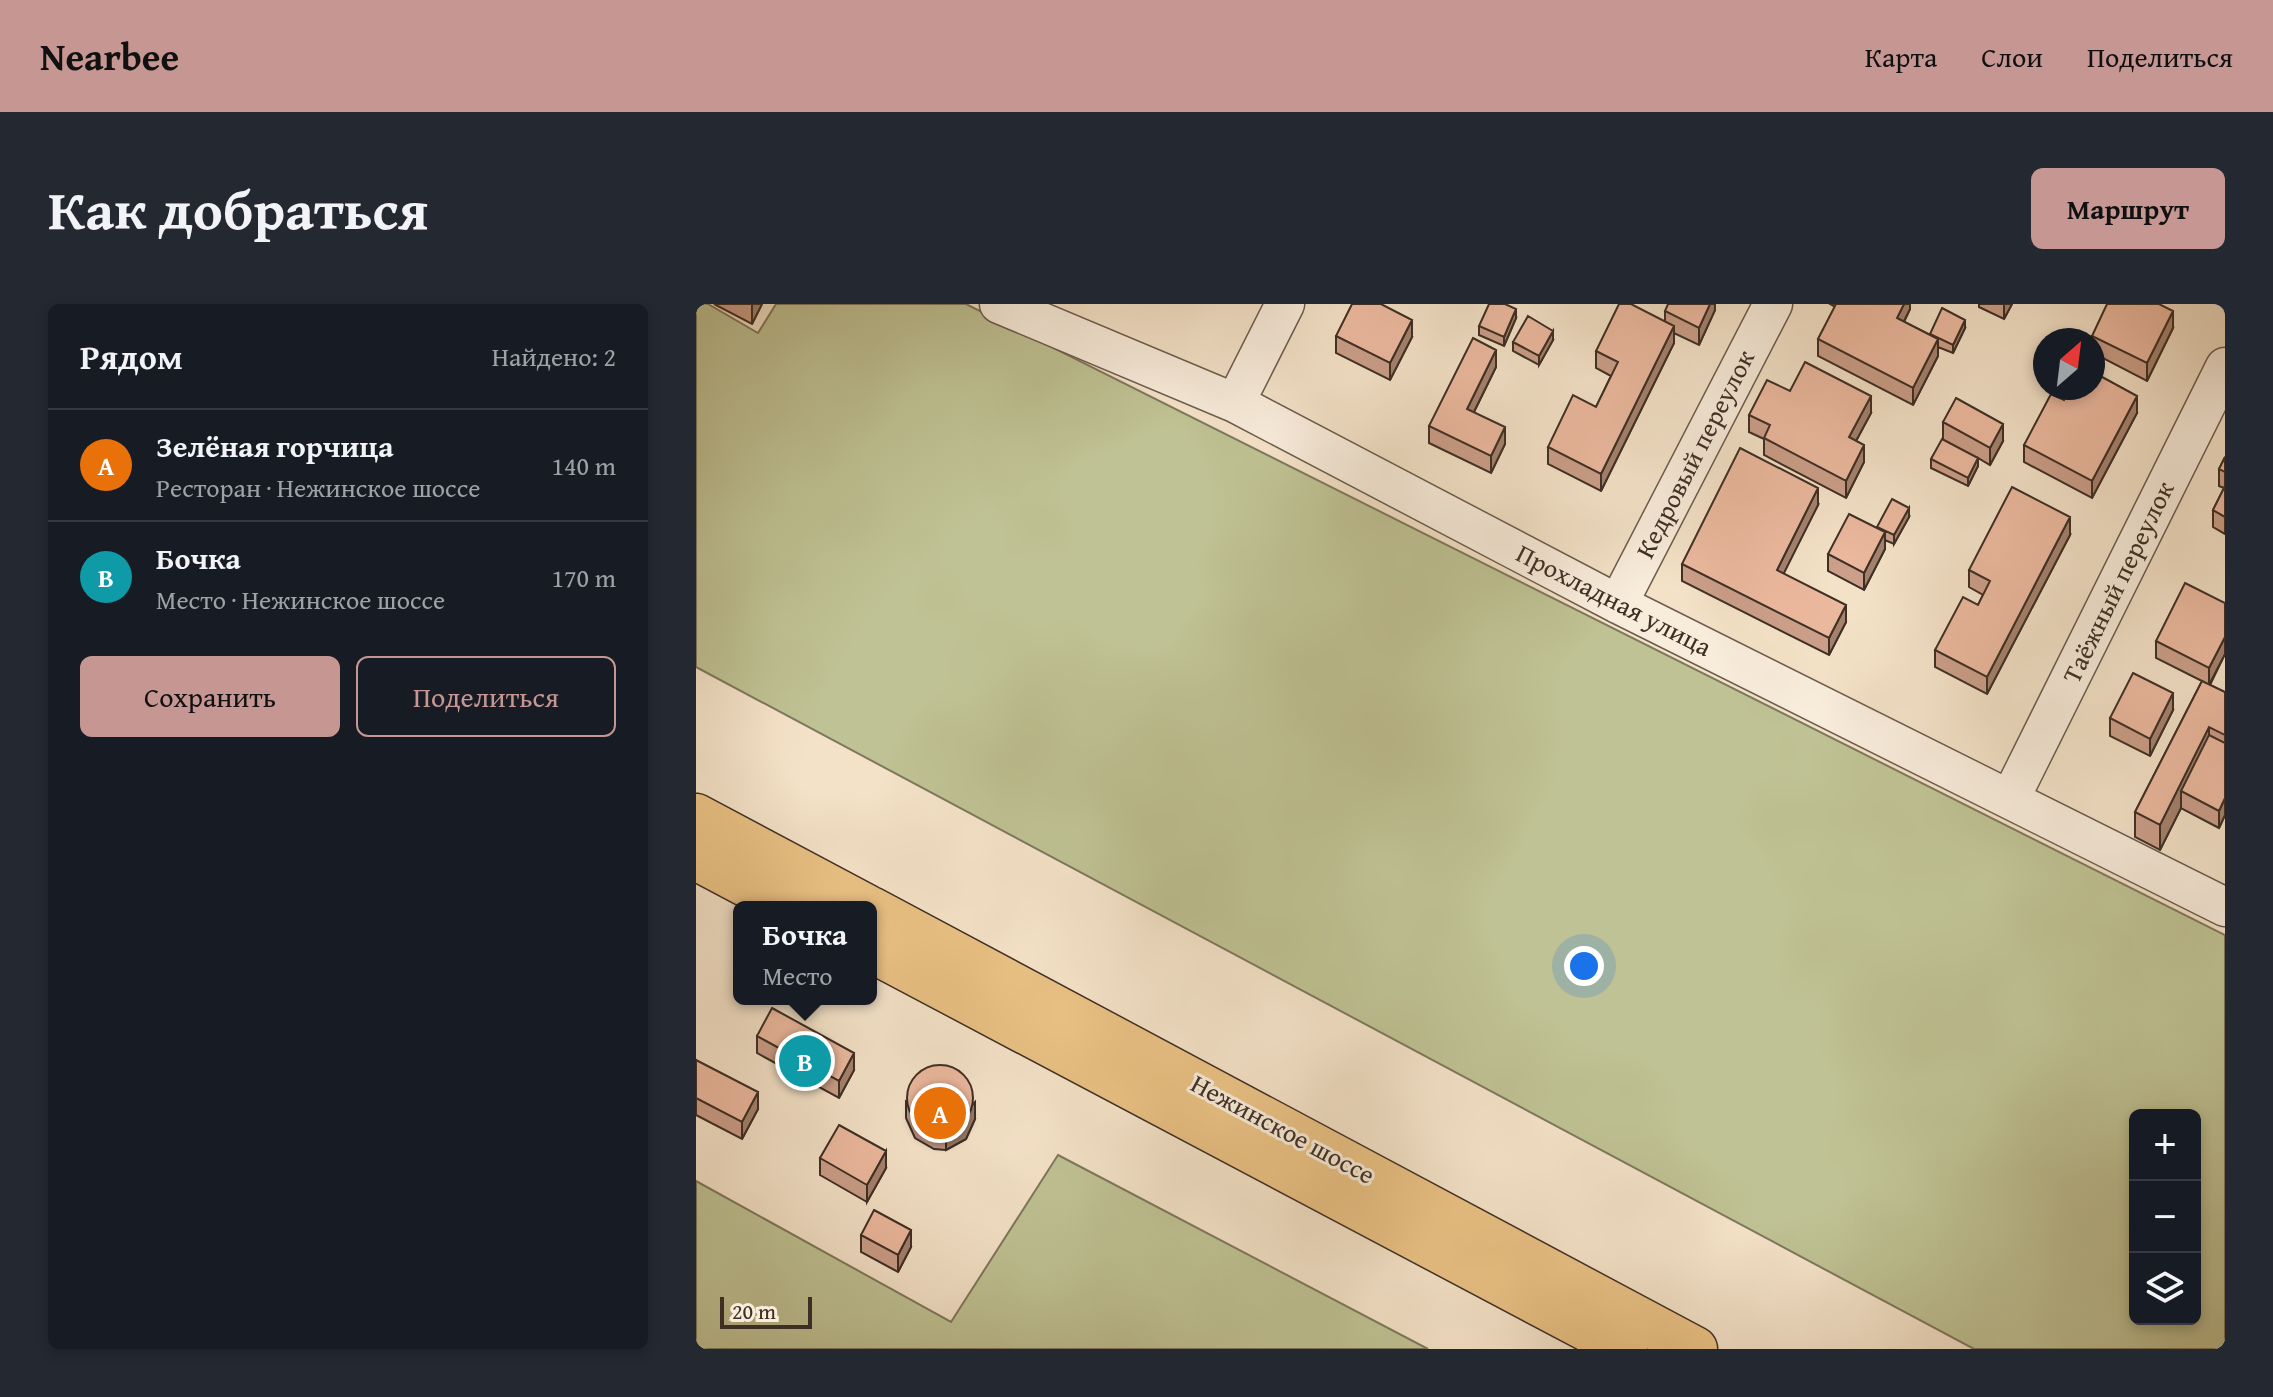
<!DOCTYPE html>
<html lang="ru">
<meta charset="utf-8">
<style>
:root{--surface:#171b24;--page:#242831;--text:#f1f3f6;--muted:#9ea1a6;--line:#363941;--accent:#c59692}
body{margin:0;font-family:"Gentium Book Plus",serif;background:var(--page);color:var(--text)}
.controls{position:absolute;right:24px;bottom:24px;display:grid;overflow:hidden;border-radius:12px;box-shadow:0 4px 12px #0003}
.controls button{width:72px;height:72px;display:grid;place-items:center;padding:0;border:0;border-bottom:2px solid var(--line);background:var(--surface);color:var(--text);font:40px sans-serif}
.compass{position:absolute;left:1337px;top:24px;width:72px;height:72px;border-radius:50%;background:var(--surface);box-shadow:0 4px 12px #0003;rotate:28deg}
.scale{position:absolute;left:24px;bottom:20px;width:92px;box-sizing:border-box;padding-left:8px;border:4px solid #3e2f25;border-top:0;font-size:22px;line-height:28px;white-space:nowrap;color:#3e2f25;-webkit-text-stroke:6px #f8ecdb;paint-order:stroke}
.you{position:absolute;left:888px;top:662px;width:28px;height:28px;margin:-20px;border:6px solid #fff;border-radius:50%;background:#1a73e8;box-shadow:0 0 0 12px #1a73e833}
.badge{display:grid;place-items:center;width:52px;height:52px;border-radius:50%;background:var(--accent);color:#fff;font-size:26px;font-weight:700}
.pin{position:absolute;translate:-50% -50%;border:4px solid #fff;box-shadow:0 2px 8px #0006}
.popup{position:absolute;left:37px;top:597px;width:144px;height:104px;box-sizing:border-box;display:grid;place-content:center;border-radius:12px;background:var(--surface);filter:drop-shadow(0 2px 6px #0005);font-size:26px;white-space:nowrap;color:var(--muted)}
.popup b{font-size:30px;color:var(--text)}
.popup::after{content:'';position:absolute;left:50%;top:100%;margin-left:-16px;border:16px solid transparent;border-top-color:var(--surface)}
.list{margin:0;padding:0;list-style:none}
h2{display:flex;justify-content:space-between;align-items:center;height:104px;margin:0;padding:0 32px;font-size:34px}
h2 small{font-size:26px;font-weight:400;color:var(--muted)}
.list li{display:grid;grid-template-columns:52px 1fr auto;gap:24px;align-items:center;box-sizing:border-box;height:112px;padding:0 32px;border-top:2px solid var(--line)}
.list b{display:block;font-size:30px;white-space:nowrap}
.list p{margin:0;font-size:26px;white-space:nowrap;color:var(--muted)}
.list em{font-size:26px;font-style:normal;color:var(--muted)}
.actions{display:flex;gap:16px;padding:24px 32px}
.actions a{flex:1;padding:18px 0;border:2px solid var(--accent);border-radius:12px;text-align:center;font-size:28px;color:var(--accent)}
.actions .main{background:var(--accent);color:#111}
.icon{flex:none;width:44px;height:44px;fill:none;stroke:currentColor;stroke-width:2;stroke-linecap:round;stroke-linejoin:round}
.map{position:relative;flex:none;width:1529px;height:1045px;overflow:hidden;border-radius:12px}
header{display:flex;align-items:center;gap:48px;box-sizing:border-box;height:112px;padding:0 40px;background:var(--accent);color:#111}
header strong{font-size:38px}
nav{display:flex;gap:44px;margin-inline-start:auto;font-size:28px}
.intro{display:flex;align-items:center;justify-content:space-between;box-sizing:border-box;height:192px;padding:0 48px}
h1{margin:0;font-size:56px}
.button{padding:20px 36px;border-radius:12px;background:var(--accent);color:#111;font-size:28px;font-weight:700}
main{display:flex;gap:48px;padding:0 48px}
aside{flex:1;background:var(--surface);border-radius:12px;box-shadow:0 4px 12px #0003}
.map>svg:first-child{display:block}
</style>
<header>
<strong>Nearbee</strong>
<nav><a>Карта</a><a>Слои</a><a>Поделиться</a></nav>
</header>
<div class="intro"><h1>Как добраться</h1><a class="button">Маршрут</a></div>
<main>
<aside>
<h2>Рядом<small>Найдено: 2</small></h2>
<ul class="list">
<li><span class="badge" style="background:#e8710a">A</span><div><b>Зелёная горчица</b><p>Ресторан · Нежинское шоссе</p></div><em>140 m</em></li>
<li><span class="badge" style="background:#0f9aa8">B</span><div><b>Бочка</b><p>Место · Нежинское шоссе</p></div><em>170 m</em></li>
</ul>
<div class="actions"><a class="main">Сохранить</a><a>Поделиться</a></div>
</aside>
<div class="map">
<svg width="1529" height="1045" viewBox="0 0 1529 1045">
<rect width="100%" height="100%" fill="#f4e2c8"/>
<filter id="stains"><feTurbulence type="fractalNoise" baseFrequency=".0025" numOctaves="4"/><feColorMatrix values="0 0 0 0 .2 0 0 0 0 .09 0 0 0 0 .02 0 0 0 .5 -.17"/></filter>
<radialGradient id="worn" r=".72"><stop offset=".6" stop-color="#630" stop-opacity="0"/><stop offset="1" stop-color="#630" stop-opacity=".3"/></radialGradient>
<path fill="#bfc294" stroke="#7e785c" stroke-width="2" fill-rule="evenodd" d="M 0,0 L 12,0 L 62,29 L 80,0 L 270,0 L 1529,631 L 1529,1045 L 1278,1045 L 0,363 ZM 1439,811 L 1499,811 L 1499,1015 L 1439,1015 Z
M 362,851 L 732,1045 L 0,1045 L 0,877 L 255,1018 Z"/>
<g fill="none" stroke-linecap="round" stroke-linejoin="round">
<defs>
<path id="minor" d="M 303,0 L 539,99 L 922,300 L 1529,603
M 539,99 L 589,0
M 922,300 L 1077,0
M 1315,493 L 1529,63"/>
<path id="major" d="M 0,512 L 171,603
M 0,554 L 93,603
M 175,605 L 999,1045
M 175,646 L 929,1045"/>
</defs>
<use href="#minor" stroke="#6c5c4e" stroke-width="41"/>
<use href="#major" stroke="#3e2f25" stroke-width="47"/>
<use href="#minor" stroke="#f8ecdb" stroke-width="38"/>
<use href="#major" stroke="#eac184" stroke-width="44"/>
</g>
<path fill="#cb9f89" stroke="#3e2f25" stroke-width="2" d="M 18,0 L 66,0 L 56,20 Z
M 1019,0 L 1019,6 L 1003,41 L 978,29 L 978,39 L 905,187 L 852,160 L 852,143 L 900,103 L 915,72 L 900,64 L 900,47 L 969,17 L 969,7 Z
M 1134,0 L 1214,0 L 1214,5 L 1208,18 L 1234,31 L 1269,24 L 1257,49 L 1242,43 L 1242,52 L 1217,101 L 1122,52 L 1122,35 L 1139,3 Z
M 1283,0 L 1316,0 L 1308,15 L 1283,3 Z
M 820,14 L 808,42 L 783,31 L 783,22 Z
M 1477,24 L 1451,77 L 1397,49 L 1397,36 L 1396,36 L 1396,32 Z
M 640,32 L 716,33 L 694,76 L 640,49 Z
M 857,36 L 843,61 L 817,47 L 817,38 Z
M 800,63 L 778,108 L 809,140 L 795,169 L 733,139 L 733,122 Z
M 1368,96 L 1441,109 L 1396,194 L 1328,158 L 1328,141 Z
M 1175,109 L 1160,137 L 1168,158 L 1150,194 L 1068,151 L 1068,135 L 1053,128 L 1053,111 Z
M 1247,118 L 1307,137 L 1294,161 L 1282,154 L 1282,162 L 1272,182 L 1235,164 L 1235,155 L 1247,136 Z
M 1529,153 L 1529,230 L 1517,223 L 1517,206 L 1528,184 L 1523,182 L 1523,165 Z
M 1122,201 L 1087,269 L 1150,318 L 1133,351 L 986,277 L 986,260 Z
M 1213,213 L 1198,240 L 1189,236 L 1189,245 L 1168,286 L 1132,267 L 1132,250 L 1181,224 L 1181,223 Z
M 1374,231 L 1291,390 L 1239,363 L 1239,346 L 1282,301 L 1287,291 L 1273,283 L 1273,266 Z
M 1529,299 L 1529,350 L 1514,381 L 1529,388 L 1529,511 L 1523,524 L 1485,504 L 1464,546 L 1439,533 L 1439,508 L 1506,377 L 1460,354 L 1460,337 Z
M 1477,406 L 1454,452 L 1414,432 L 1414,414 Z
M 61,732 L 158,766 L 143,794 L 61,749 Z
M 0,756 L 62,805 L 46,835 L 0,811 Z
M 210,797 L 279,815 L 270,835 L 250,846 L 238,845 L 219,834 L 210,814 Z
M 124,854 L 190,864 L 171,898 L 124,871 Z
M 165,931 L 215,943 L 202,968 L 165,948 Z"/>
<path fill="#a5826f" stroke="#3e2f25" stroke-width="2" d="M 56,0 L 66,0 L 56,20 Z
M 1014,0 L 1019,0 L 1019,6 L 1003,41 L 1003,24 Z
M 1208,0 L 1214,0 L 1214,5 L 1201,31 L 1201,14 Z
M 1308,0 L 1316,0 L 1308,15 Z
M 820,5 L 820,14 L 808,42 L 808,33 Z
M 1477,7 L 1477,24 L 1451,77 L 1451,59 Z
M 716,16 L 716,33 L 694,76 L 694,59 Z
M 1269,16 L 1269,24 L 1257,49 L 1257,41 Z
M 978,22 L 978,39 L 905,187 L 905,170 Z
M 857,27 L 857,36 L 843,61 L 843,52 Z
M 1242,35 L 1242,52 L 1217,101 L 1217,84 Z
M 800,46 L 800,63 L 771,122 L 771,105 Z
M 1175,92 L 1175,109 L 1153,150 L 1153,133 Z
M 1441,92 L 1441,109 L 1396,194 L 1396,177 Z
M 1307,120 L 1307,137 L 1294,161 L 1294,144 Z
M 809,123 L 809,140 L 795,169 L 795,152 Z
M 1168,141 L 1168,158 L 1150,194 L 1150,177 Z
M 1282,154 L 1282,162 L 1272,182 L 1272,174 Z
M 1122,184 L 1122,201 L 1081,283 L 1081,266 Z
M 1213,204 L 1213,213 L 1198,240 L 1198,231 Z
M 1374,213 L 1374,231 L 1291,390 L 1291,373 Z
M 1189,228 L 1189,245 L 1168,286 L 1168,269 Z
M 1150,301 L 1150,318 L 1133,351 L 1133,334 Z
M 1529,333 L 1529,350 L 1513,381 L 1513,364 Z
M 1477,389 L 1477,406 L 1454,452 L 1454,435 Z
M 1513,423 L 1513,448 L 1485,487 L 1485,504 L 1464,546 L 1464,521 Z
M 1529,494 L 1529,511 L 1523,524 L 1523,507 Z
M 158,749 L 158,766 L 143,794 L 143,777 Z
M 62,788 L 62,805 L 46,835 L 46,818 Z
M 279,798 L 279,815 L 270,835 L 250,846 L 250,828 Z
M 190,847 L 190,864 L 171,898 L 171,881 Z
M 215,926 L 215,943 L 202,968 L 202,951 Z"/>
<path fill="#ecb99f" stroke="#3e2f25" stroke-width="2" d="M 656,0 L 685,0 L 716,16 L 694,59 L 640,32 Z
M 793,0 L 809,0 L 820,5 L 808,33 L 783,22 Z
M 923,0 L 935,0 L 978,22 L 905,170 L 852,143 L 877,91 L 900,103 L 922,58 L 900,47 Z
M 972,0 L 1014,0 L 1003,24 L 969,7 Z
M 1140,0 L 1208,0 L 1201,14 L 1242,35 L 1217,84 L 1122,35 Z
M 1411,0 L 1463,0 L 1477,7 L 1451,59 L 1396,32 Z
M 1246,4 L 1269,16 L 1257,41 L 1234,30 Z
M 832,12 L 857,27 L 843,52 L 817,38 Z
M 777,34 L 800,46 L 771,105 L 809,123 L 795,152 L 733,122 Z
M 1109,58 L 1175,92 L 1153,133 L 1168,141 L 1150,177 L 1068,134 L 1074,121 L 1053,111 L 1071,76 L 1094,87 Z
M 1397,68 L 1441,92 L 1396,177 L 1328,141 L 1355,90 L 1368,96 L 1375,84 L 1397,84 Z
M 1260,94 L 1307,120 L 1294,144 L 1247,118 Z
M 1246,135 L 1282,154 L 1272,174 L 1235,155 Z
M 1044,144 L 1122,184 L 1081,266 L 1150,301 L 1133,334 L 986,260 Z
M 1529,153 L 1529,168 L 1523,165 Z
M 1529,182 L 1529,213 L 1517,206 Z
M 1316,183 L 1374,213 L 1291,373 L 1239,346 L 1267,293 L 1282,301 L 1294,277 L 1273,266 Z
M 1196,195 L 1213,204 L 1198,231 L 1181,223 Z
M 1153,210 L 1189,228 L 1168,269 L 1132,250 Z
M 1489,279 L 1529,299 L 1529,333 L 1513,364 L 1460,337 Z
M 1437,369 L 1477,389 L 1454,435 L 1414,414 Z
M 1506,377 L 1529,388 L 1529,431 L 1513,423 L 1464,521 L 1439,508 Z
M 1513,431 L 1529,439 L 1529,494 L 1523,507 L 1485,487 Z
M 76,704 L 158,749 L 143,777 L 61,732 Z
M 0,756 L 62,788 L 46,818 L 0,794 Z
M211 794a33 33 0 1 1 66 0a33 33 0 1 1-66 0Z
M 143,821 L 190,847 L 171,881 L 124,854 Z
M 178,906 L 215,926 L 202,951 L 165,931 Z"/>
<g text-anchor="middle" stroke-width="6" stroke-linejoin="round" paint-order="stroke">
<g font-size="26" fill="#3e2f25" stroke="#f8ecdb">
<text transform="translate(999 150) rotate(-63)" y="9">Кедровый переулок</text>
<text transform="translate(1422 278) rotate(-64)" y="9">Таёжный переулок</text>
<text transform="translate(918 296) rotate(27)" y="9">Прохладная улица</text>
<text transform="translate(587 825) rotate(28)" y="9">Нежинское шоссе</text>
</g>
</g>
<rect width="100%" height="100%" filter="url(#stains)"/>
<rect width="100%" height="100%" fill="url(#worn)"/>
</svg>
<div class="controls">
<button>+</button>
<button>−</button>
<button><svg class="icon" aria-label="layers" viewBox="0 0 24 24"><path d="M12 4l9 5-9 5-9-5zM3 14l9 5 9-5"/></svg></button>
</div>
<svg class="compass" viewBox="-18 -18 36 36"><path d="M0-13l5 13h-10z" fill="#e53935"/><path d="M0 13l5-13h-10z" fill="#9ea1a6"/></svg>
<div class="scale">20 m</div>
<div class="you"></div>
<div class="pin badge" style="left:244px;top:809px;background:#e8710a">A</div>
<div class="pin badge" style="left:109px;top:757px;background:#0f9aa8">B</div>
<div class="popup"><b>Бочка</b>Место</div>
</div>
</main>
